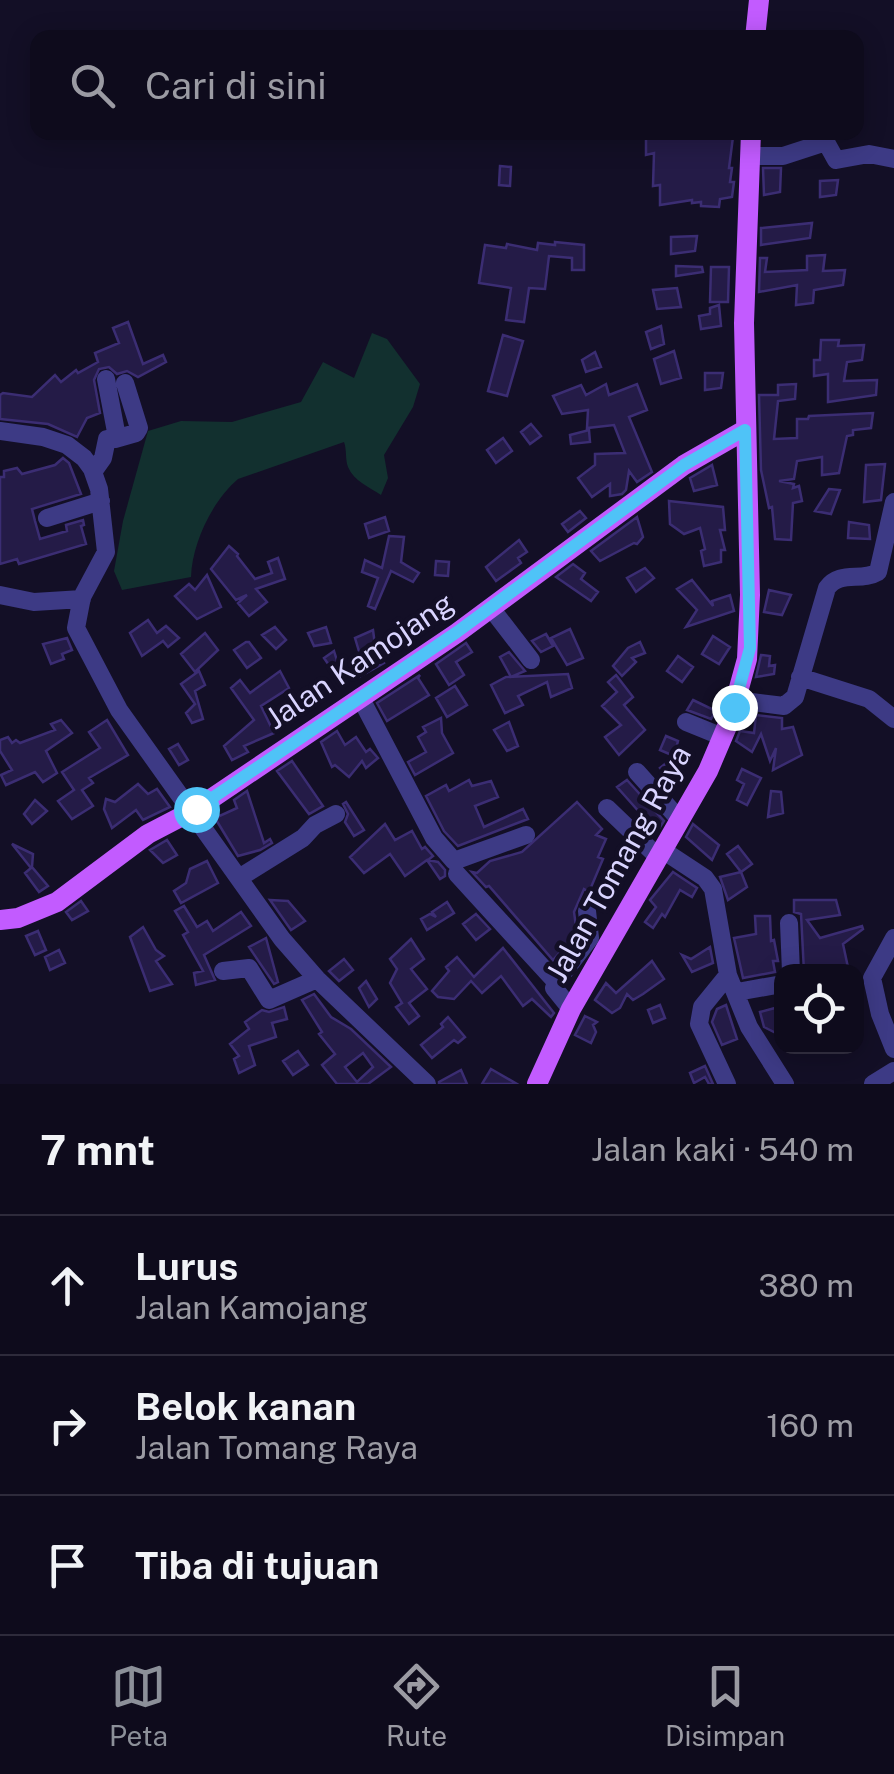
<!DOCTYPE html>
<html lang="id">
<meta charset="utf-8">
<style>
:root{--surface:#0e0b1c;--page:#171425;--text:#f1f3f6;--muted:#9b9ba3;--line:#2e2b3b;--accent:#8c9099}
body{margin:0;font-family:"Public Sans",sans-serif;background:var(--page);color:var(--text)}
.controls{position:absolute;right:30px;bottom:30px;display:grid;overflow:hidden;border-radius:20px;box-shadow:0 5px 25px #0003}
.controls button{width:90px;height:90px;display:grid;place-items:center;padding:0;border:0;border-bottom:2px solid var(--line);background:var(--surface);color:var(--text);font:50px sans-serif}
.stop{position:absolute;width:30px;height:30px;margin:-22px;border:8px solid #4fc3f7;border-radius:50%;background:#fff}
.stop.end{background:#4fc3f7;border-color:#fff;box-shadow:0 2px 10px #0008}
.list{margin:0;padding:0;list-style:none}
h2{display:flex;justify-content:space-between;align-items:center;height:130px;margin:0;padding:0 40px;font-size:42px}
h2 small{font-size:32px;font-weight:400;color:var(--muted)}
.list li{display:grid;grid-template-columns:65px 1fr auto;gap:30px;align-items:center;box-sizing:border-box;height:140px;padding:0 40px;border-top:2px solid var(--line)}
.list b{display:block;font-size:38px;white-space:nowrap}
.list p{margin:0;font-size:32px;white-space:nowrap;color:var(--muted)}
.list em{font-size:32px;font-style:normal;color:var(--muted)}
.icon{flex:none;width:55px;height:55px;fill:none;stroke:currentColor;stroke-width:2;stroke-linecap:round;stroke-linejoin:round}
.map{position:relative;flex:none;width:894px;height:1084px;overflow:hidden}
.search{position:absolute;background:var(--surface);box-shadow:0 5px 25px #0003;left:30px;right:30px;top:30px;height:110px;display:flex;align-items:center;gap:25px;box-sizing:border-box;padding:0 35px;border-radius:20px;color:var(--muted);font-size:38px}
.sheet{height:550px;background:var(--surface)}
nav{display:flex;justify-content:space-around;align-items:center;box-sizing:border-box;height:140px;border-top:2px solid var(--line);background:var(--surface);font-size:28px;color:var(--muted)}
nav a{display:grid;justify-items:center;gap:5px}
nav .on{color:var(--accent)}
.map>svg:first-child{display:block}
</style>
<div class="map">
<svg width="894" height="1084" viewBox="0 0 894 1084">
<rect width="100%" height="100%" fill="#130f26"/>
<path fill="#12302f" d="M 372,333 L 387,339 L 420,384 L 413,407 L 384,455 L 388,478 L 381,495 C 369,487 354,481 348,467 C 345,459 347,450 344,442 L 238,479 C 212,501 192,544 191,577 L 122,590 L 114,571 L 123,521 L 148,431 L 181,421 L 232,422 L 301,402 L 323,362 L 354,378 Z"/>
<path fill="#241b47" stroke="#3b2d73" stroke-width="2.5" fill-rule="evenodd" d="M 674,132 L 725,132 L 726,137 L 733,137 L 729,168 L 732,168 L 730,182 L 734,182 L 732,197 L 720,199 L 719,207 L 701,206 L 701,202 L 692,203 L 692,200 L 660,205 L 660,185 L 653,186 L 654,153 L 646,155 L 646,138 L 674,137 Z
M 500,166 L 511,167 L 510,186 L 499,185 Z
M 763,168 L 781,168 L 780,192 L 764,195 Z
M 838,180 L 836,195 L 820,197 L 820,181 Z
M 812,223 L 810,238 L 761,245 L 761,228 Z
M 697,236 L 695,251 L 671,254 L 671,237 Z
M 555,242 L 584,245 L 584,270 L 572,270 L 572,258 L 549,256 L 545,289 L 529,288 L 524,322 L 506,320 L 511,288 L 479,283 L 485,245 L 506,248 L 507,244 L 537,250 L 538,243 L 555,245 Z
M 825,255 L 823,271 L 845,270 L 843,285 L 814,290 L 813,303 L 796,305 L 797,285 L 759,292 L 760,258 L 767,258 L 765,272 L 807,270 L 807,256 Z
M 676,266 L 702,267 L 703,272 L 676,276 Z
M 711,267 L 729,267 L 728,302 L 710,302 Z
M 677,288 L 681,307 L 657,309 L 653,290 Z
M 719,305 L 721,326 L 701,329 L 699,316 L 710,314 L 710,308 Z
M 128,322 L 143,364 L 163,355 L 166,362 L 138,377 L 127,371 L 117,374 L 109,367 L 99,369 L 94,380 L 100,413 L 87,418 L 77,437 L 48,424 L 0,419 L 0,395 L 3,393 L 32,397 L 55,375 L 61,382 L 76,370 L 78,373 L 98,362 L 95,353 L 119,343 L 113,328 Z
M 661,326 L 664,344 L 651,349 L 646,332 Z
M 503,335 L 523,341 L 507,396 L 488,391 Z
M 821,340 L 839,340 L 838,346 L 864,345 L 862,360 L 847,362 L 844,381 L 877,380 L 876,395 L 828,402 L 828,374 L 814,376 L 814,360 L 820,360 Z
M 674,351 L 681,378 L 661,384 L 654,359 Z
M 595,352 L 601,367 L 586,372 L 582,360 Z
M 705,373 L 723,373 L 721,388 L 705,390 Z
M 606,384 L 609,395 L 637,384 L 647,410 L 629,417 L 652,472 L 637,482 L 629,471 L 626,490 L 622,494 L 610,496 L 610,484 L 592,497 L 578,478 L 595,465 L 595,454 L 625,453 L 614,425 L 587,428 L 588,410 L 562,414 L 553,396 L 581,385 L 586,395 Z
M 796,384 L 795,399 L 778,401 L 774,439 L 797,438 L 797,419 L 808,419 L 809,416 L 873,413 L 871,428 L 853,430 L 853,435 L 847,436 L 839,473 L 822,475 L 822,457 L 797,461 L 794,479 L 779,481 L 794,484 L 793,488 L 799,486 L 802,501 L 793,503 L 791,540 L 775,539 L 772,507 L 769,508 L 761,470 L 759,395 L 778,395 L 778,385 Z
M 531,424 L 541,436 L 530,444 L 521,432 Z
M 589,430 L 590,442 L 571,444 L 570,435 Z
M 503,438 L 512,451 L 496,463 L 487,450 Z
M 63,458 L 69,463 L 81,494 L 32,509 L 35,521 L 40,539 L 67,531 L 66,525 L 83,520 L 84,525 L 81,526 L 86,544 L 19,564 L 17,559 L 0,564 L 0,477 L 4,477 L 4,471 L 17,468 L 22,474 L 55,465 Z
M 885,464 L 881,500 L 864,502 L 866,465 Z
M 712,465 L 717,485 L 694,491 L 690,478 Z
M 829,489 L 840,490 L 831,514 L 815,511 Z
M 669,501 L 723,507 L 725,530 L 720,530 L 725,550 L 721,550 L 721,562 L 704,566 L 701,551 L 705,549 L 700,528 L 684,534 L 670,524 Z
M 580,511 L 586,518 L 568,532 L 562,524 Z
M 385,517 L 389,531 L 369,538 L 365,524 Z
M 637,517 L 643,537 L 637,544 L 634,543 L 600,561 L 591,551 Z
M 849,522 L 869,525 L 870,539 L 848,538 Z
M 389,536 L 404,537 L 401,562 L 419,573 L 413,582 L 391,571 L 375,609 L 368,606 L 378,578 L 362,572 L 365,560 L 382,568 Z
M 519,540 L 527,552 L 518,558 L 521,563 L 496,581 L 486,567 Z
M 229,546 L 238,554 L 237,556 L 255,579 L 272,573 L 268,562 L 278,558 L 285,579 L 256,589 L 267,602 L 249,616 L 238,603 L 247,595 L 236,600 L 211,569 Z
M 436,561 L 449,562 L 448,576 L 435,575 Z
M 573,564 L 585,573 L 581,579 L 598,592 L 591,601 L 556,577 Z
M 645,568 L 654,578 L 636,592 L 627,578 Z
M 207,575 L 221,607 L 197,619 L 175,596 L 189,584 L 195,590 Z
M 692,580 L 713,606 L 712,601 L 730,595 L 734,611 L 686,627 L 697,610 L 677,589 Z
M 769,590 L 791,595 L 782,615 L 764,612 Z
M 148,620 L 157,633 L 166,626 L 179,638 L 168,647 L 163,641 L 142,656 L 130,633 Z
M 275,627 L 286,640 L 276,649 L 262,635 Z
M 326,627 L 331,643 L 314,646 L 308,633 Z
M 570,629 L 583,658 L 567,665 L 551,638 Z
M 373,630 L 375,645 L 384,663 L 359,677 L 352,661 L 361,658 L 355,638 Z
M 205,633 L 218,650 L 195,672 L 181,654 Z
M 546,634 L 553,646 L 541,652 L 532,641 Z
M 713,636 L 730,647 L 719,664 L 702,654 Z
M 67,638 L 72,650 L 62,654 L 64,659 L 51,664 L 43,644 Z
M 246,642 L 249,642 L 261,658 L 247,668 L 234,650 Z
M 640,642 L 645,653 L 632,658 L 636,662 L 622,676 L 613,666 L 628,648 Z
M 466,643 L 472,652 L 456,662 L 464,675 L 449,685 L 436,664 Z
M 334,651 L 344,683 L 342,684 L 324,658 Z
M 509,652 L 525,671 L 511,677 L 500,657 Z
M 761,655 L 770,656 L 769,666 L 775,665 L 774,674 L 756,677 Z
M 678,656 L 693,667 L 682,682 L 667,671 Z
M 199,671 L 205,685 L 195,691 L 203,719 L 192,723 L 186,713 L 195,704 L 181,684 Z
M 280,671 L 289,688 L 261,706 L 274,733 L 244,746 L 248,752 L 232,760 L 224,746 L 254,720 L 231,688 L 240,680 L 250,693 Z
M 568,674 L 572,688 L 551,697 L 547,682 L 518,696 L 523,705 L 505,713 L 491,685 L 506,677 Z
M 420,675 L 418,678 L 429,695 L 387,721 L 377,703 Z
M 616,675 L 633,697 L 624,705 L 645,730 L 619,755 L 605,737 L 621,725 L 602,706 L 617,692 L 608,682 Z
M 455,686 L 467,705 L 447,717 L 436,698 Z
M 693,700 L 716,711 L 711,719 L 687,710 Z
M 756,715 L 782,718 L 782,729 L 793,727 L 802,755 L 773,770 L 776,748 L 770,761 L 761,734 L 752,752 L 736,741 L 740,731 L 754,733 Z
M 441,718 L 442,733 L 453,753 L 415,775 L 408,762 L 426,752 L 418,737 L 426,732 L 423,727 Z
M 61,720 L 72,733 L 46,751 L 57,773 L 43,782 L 35,772 L 6,785 L 1,775 L 12,770 L 0,751 L 0,740 L 8,737 L 12,743 L 16,740 L 20,743 L 55,730 L 51,724 Z
M 107,720 L 128,755 L 89,778 L 93,783 L 82,790 L 93,806 L 72,819 L 58,801 L 74,790 L 62,772 L 100,748 L 89,732 Z
M 509,722 L 518,746 L 507,751 L 494,730 Z
M 337,731 L 345,745 L 356,737 L 366,752 L 370,749 L 378,758 L 366,768 L 362,761 L 349,777 L 335,765 L 332,767 L 321,742 Z
M 666,736 L 678,741 L 674,756 L 660,750 Z
M 178,744 L 188,760 L 179,765 L 169,749 Z
M 670,760 L 683,772 L 672,782 L 660,768 Z
M 292,761 L 323,806 L 309,814 L 277,771 Z
M 742,769 L 761,778 L 747,805 L 737,800 L 744,784 L 737,780 Z
M 469,780 L 472,786 L 491,781 L 498,797 L 475,806 L 484,827 L 523,809 L 528,819 L 458,846 L 444,831 L 426,796 L 446,785 L 449,791 Z
M 627,780 L 664,821 L 657,832 L 617,787 Z
M 138,784 L 148,794 L 157,789 L 170,807 L 143,820 L 136,810 L 112,828 L 104,809 L 106,799 L 115,802 Z
M 247,791 L 264,843 L 270,839 L 272,843 L 260,850 L 238,856 L 215,818 L 237,808 L 234,800 Z
M 771,791 L 781,792 L 783,813 L 768,817 Z
M 35,800 L 47,811 L 32,824 L 24,814 Z
M 346,802 L 364,830 L 354,836 L 345,822 L 348,814 L 343,804 Z
M 577,802 L 602,829 L 596,835 L 606,839 L 598,857 L 603,859 L 589,892 L 584,889 L 574,912 L 577,934 L 553,960 L 489,886 L 486,887 L 472,872 L 477,873 L 490,861 L 522,852 Z
M 385,824 L 395,840 L 412,831 L 422,849 L 425,847 L 433,856 L 428,860 L 438,862 L 445,870 L 445,876 L 440,879 L 427,860 L 405,876 L 390,854 L 364,873 L 350,857 Z
M 693,824 L 719,845 L 712,860 L 686,837 Z
M 167,840 L 177,855 L 163,863 L 150,850 Z
M 12,844 L 33,854 L 32,867 L 48,886 L 39,892 L 25,873 L 31,868 Z
M 738,846 L 752,864 L 741,872 L 727,854 Z
M 207,861 L 218,883 L 181,903 L 174,891 L 186,883 L 190,869 Z
M 673,872 L 697,888 L 692,897 L 680,890 L 665,917 L 662,914 L 653,928 L 645,922 L 656,907 L 650,900 Z
M 741,872 L 747,887 L 728,900 L 720,877 Z
M 270,900 L 288,901 L 305,921 L 291,930 Z
M 794,900 L 836,900 L 840,915 L 807,920 L 820,938 L 862,926 L 863,929 L 843,944 L 849,972 L 804,972 L 801,914 L 794,912 Z
M 81,901 L 88,911 L 72,920 L 66,912 Z
M 447,902 L 454,913 L 427,930 L 421,919 L 430,914 L 436,917 L 432,912 Z
M 184,906 L 197,927 L 207,921 L 213,931 L 241,912 L 251,926 L 204,955 L 215,980 L 196,985 L 194,973 L 203,971 L 183,935 L 188,932 L 175,911 Z
M 476,914 L 490,929 L 476,940 L 463,924 Z
M 755,916 L 770,916 L 771,941 L 774,940 L 778,961 L 773,961 L 775,972 L 743,978 L 734,938 L 756,934 Z
M 143,927 L 156,950 L 164,956 L 156,961 L 172,984 L 150,991 L 130,937 Z
M 38,931 L 46,950 L 35,955 L 26,936 Z
M 266,938 L 278,982 L 274,984 L 249,947 Z
M 411,939 L 424,959 L 411,969 L 427,989 L 409,1003 L 419,1016 L 409,1024 L 396,1007 L 402,1003 L 390,983 L 397,969 L 390,959 Z
M 710,947 L 713,963 L 692,972 L 682,955 L 691,959 Z
M 503,948 L 554,1013 L 551,1017 L 532,999 L 523,1006 L 501,976 L 482,993 L 471,981 L 454,999 L 438,997 L 432,991 L 449,971 L 446,967 L 457,957 L 474,977 Z
M 59,950 L 65,963 L 50,970 L 45,957 Z
M 344,959 L 353,970 L 339,981 L 329,971 Z
M 652,961 L 664,979 L 643,994 L 633,1000 L 627,994 L 620,1008 L 612,1013 L 595,1000 L 606,983 L 616,993 Z
M 366,981 L 377,999 L 369,1007 L 359,988 Z
M 314,994 L 331,1017 L 351,1029 L 391,1067 L 368,1084 L 337,1084 L 322,1065 L 335,1054 L 319,1034 L 322,1032 L 302,1000 ZM 363,1053 L 373,1067 L 357,1082 L 345,1067 Z
M 660,1005 L 665,1018 L 653,1023 L 648,1010 Z
M 726,1005 L 737,1039 L 722,1045 L 712,1022 L 717,1009 Z
M 284,1007 L 287,1019 L 272,1023 L 276,1037 L 249,1046 L 255,1065 L 239,1073 L 234,1059 L 239,1056 L 230,1044 L 249,1029 L 245,1022 L 262,1010 L 269,1012 Z
M 775,1008 L 780,1013 L 778,1034 L 764,1027 L 760,1012 Z
M 585,1016 L 597,1022 L 593,1025 L 596,1032 L 591,1043 L 575,1035 Z
M 448,1017 L 465,1037 L 458,1043 L 454,1040 L 432,1058 L 421,1045 L 443,1027 L 441,1024 Z
M 298,1051 L 308,1065 L 293,1075 L 283,1061 Z
M 705,1066 L 713,1084 L 709,1084 L 705,1077 L 694,1083 L 690,1073 Z
M 491,1069 L 517,1084 L 482,1084 Z
M 461,1070 L 467,1084 L 439,1084 L 439,1082 Z"/>
<g fill="none" stroke-linecap="round" stroke-linejoin="round">
<path stroke="#3d3a85" stroke-width="18" d="M 750,156 L 783,156 L 826,142 L 836,160 L 869,154 L 894,159
M 0,431 L 43,437 L 67,445 L 84,458 L 92,469 L 99,489 L 106,552 L 82,597 L 76,628 L 119,710 L 282,939 L 317,979 L 427,1084
M 115,439 L 136,433 L 139,428 L 125,383
M 93,472 L 103,458 L 107,439 L 117,437 L 106,379
M 47,518 L 101,501
M 0,595 L 34,602 L 82,599
M 491,608 L 531,660
M 800,677 L 869,699 L 894,719
M 360,697 L 434,838 L 454,861 L 526,835
M 736,700 L 784,706 L 795,697 L 827,588 C 840,570 861,582 878,572 L 894,502
M 686,722 L 723,737
M 637,772 L 679,819
M 607,808 L 657,856
M 661,849 L 705,878 L 713,889 L 728,975 L 749,1027 L 785,1084
M 457,874 L 556,982 L 554,988 L 571,1009
M 239,878 L 303,838 L 315,825 L 336,814
M 789,923 L 791,972
M 894,938 L 872,978 L 880,1014 L 894,1049
M 223,971 L 249,968 L 269,1000 L 317,979
M 556,982 L 590,938 L 587,911
M 737,992 L 782,984
M 727,1084 L 699,1024 L 702,1007 L 728,975
M 873,1084 L 894,1071"/>
<path stroke="#c25bff" stroke-width="20" d="M 755,38 L 759,0
M 0,920 L 18,918 L 57,902 L 148,834 L 196,809 L 457,633 L 684,465 L 745,430
M 537,1084 L 571,1009 L 708,771 L 731,717 L 747,659 L 750,595 L 744,323 L 751,132"/>
</g>
<g fill="none" stroke-linecap="round" stroke-linejoin="round">
<path stroke="#4fc3f7" stroke-width="12" d="M 196,809 L 457,632 L 684,465 L 745,430 L 750,648 L 734,707"/>
</g>
<g text-anchor="middle" stroke-width="9" stroke-linejoin="round" paint-order="stroke">
<g font-size="30" fill="#d9d4ff" stroke="#130f26">
<text transform="translate(360 661) rotate(-34)" y="10">Jalan Kamojang</text>
<text transform="translate(619 864) rotate(-61)" y="10">Jalan Tomang Raya</text>
</g>
</g>
</svg>
<div class="controls">
<button><svg class="icon" aria-label="locate" viewBox="0 0 24 24"><circle cx="12" cy="12" r="6"/><path d="M12 2v4M12 18v4M2 12h4M18 12h4"/></svg></button>
</div>
<div class="stop" style="left:196px;top:809px"></div>
<div class="stop end" style="left:734px;top:707px"></div>
<div class="search"><svg class="icon" aria-label="search" viewBox="0 0 24 24"><circle cx="10" cy="10" r="6"/><path d="M15 15l6 6"/></svg>Cari di sini</div>
</div>
<section class="sheet">
<h2>7 mnt<small>Jalan kaki · 540 m</small></h2>
<ul class="list">
<li><svg class="icon" aria-label="ahead" viewBox="0 0 24 24"><path d="M12 20V5M6 11l6-6 6 6"/></svg><div><b>Lurus</b><p>Jalan Kamojang</p></div><em>380 m</em></li>
<li><svg class="icon" aria-label="right" viewBox="0 0 24 24"><path d="M7 20v-9h11M14 6l5 5-5 5"/></svg><div><b>Belok kanan</b><p>Jalan Tomang Raya</p></div><em>160 m</em></li>
<li><svg class="icon" aria-label="arrive" viewBox="0 0 24 24"><path d="M6 21V4h12l-3 4 3 4H6"/></svg><div><b>Tiba di tujuan</b></div></li>
</ul>
</section>
<nav>
<a class="on"><svg class="icon" aria-label="map" viewBox="0 0 24 24"><path d="M3 6l6-2 6 2 6-2v14l-6 2-6-2-6 2zM9 4v14M15 6v14"/></svg>Peta</a>
<a><svg class="icon" aria-label="directions" viewBox="0 0 24 24"><path d="M12 3l9 9-9 9-9-9zM9 14v-3h6M13 9l2 2-2 2"/></svg>Rute</a>
<a><svg class="icon" aria-label="saved" viewBox="0 0 24 24"><path d="M7 4h10v16l-5-4-5 4z"/></svg>Disimpan</a>
</nav>
